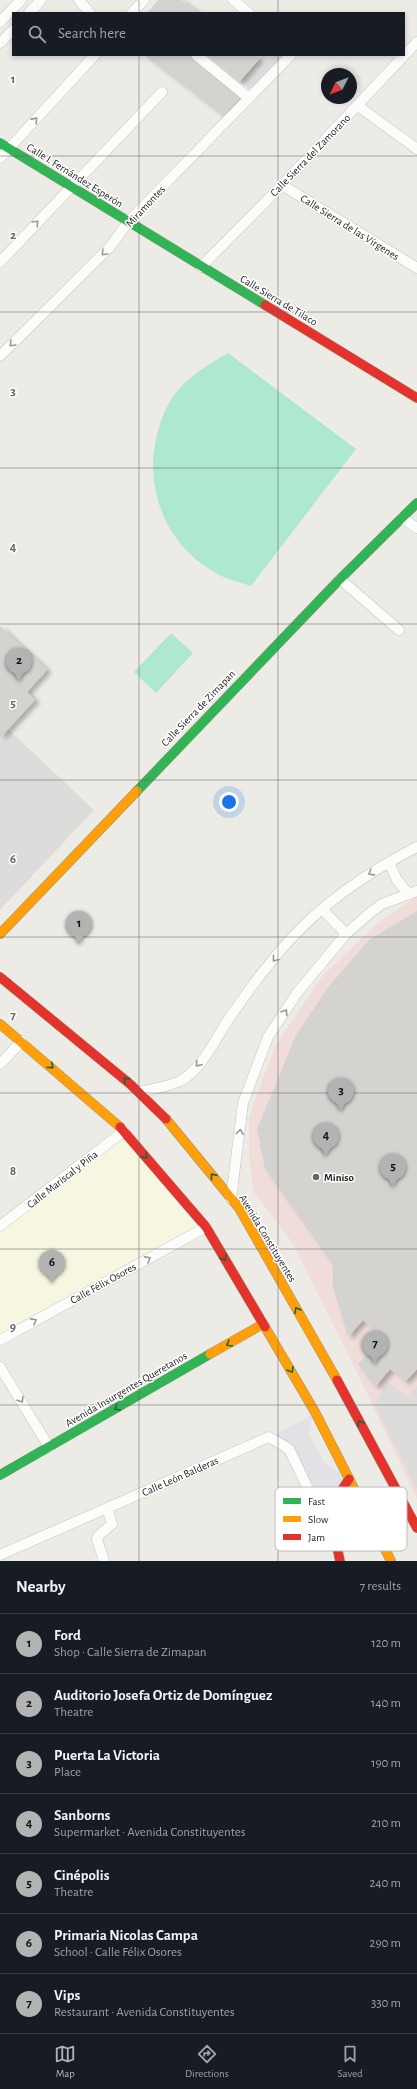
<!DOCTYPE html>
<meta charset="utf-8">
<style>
:root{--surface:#171b24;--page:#242831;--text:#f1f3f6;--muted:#9ea1a6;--line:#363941;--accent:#b2b4b4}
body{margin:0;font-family:"Alegreya Sans",sans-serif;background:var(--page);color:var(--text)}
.compass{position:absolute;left:321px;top:68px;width:36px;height:36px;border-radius:50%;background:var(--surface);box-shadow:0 2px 6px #0003;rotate:228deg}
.you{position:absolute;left:229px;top:802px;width:14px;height:14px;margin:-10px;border:3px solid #fff;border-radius:50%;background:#1a73e8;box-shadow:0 0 0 6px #1a73e833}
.badge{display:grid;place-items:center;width:26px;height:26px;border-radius:50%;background:var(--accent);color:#111;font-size:13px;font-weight:700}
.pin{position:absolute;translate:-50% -33px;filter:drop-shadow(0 1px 2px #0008)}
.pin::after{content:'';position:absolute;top:21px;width:14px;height:12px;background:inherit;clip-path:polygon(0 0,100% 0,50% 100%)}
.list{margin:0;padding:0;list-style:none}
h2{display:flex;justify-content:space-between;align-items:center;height:52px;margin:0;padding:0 16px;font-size:17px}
h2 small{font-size:13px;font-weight:400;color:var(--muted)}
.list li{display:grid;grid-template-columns:26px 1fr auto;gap:12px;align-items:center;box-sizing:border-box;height:60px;padding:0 16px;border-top:1px solid var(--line)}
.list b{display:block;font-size:15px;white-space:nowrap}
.list p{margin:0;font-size:13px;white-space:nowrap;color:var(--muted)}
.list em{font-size:13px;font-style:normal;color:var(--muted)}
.icon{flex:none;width:22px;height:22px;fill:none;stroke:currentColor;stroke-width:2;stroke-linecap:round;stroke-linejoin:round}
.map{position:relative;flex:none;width:417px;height:1561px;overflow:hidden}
.search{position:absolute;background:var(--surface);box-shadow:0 2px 6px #0003;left:12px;right:12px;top:12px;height:44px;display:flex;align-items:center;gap:10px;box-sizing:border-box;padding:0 14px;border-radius:0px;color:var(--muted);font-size:15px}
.sheet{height:472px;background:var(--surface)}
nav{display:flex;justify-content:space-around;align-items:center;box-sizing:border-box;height:56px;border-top:1px solid var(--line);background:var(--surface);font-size:11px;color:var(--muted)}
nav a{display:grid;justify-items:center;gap:2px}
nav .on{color:var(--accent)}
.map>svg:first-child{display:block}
</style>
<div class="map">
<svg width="417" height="1561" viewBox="0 0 417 1561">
<defs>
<filter id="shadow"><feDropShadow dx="4.5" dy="2.5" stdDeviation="2" flood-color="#0004"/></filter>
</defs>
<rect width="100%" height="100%" fill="#edebe6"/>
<path fill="#f0ddda" d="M 417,896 L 417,1499 L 355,1368 L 293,1244 L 253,1191 L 249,1155 L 249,1117 L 275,1046 L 323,975 L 377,924 Z"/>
<path fill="#f7f6e1" d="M 124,1131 L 206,1227 L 0,1340 L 0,1226 Z"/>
<path fill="#aee8ce" d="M 228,353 L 356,449 L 251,586 C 239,582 225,579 214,572 C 154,537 137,463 169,403 C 182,380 206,366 228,353 Z
M 171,633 L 193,653 L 156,693 L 134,672 Z"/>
<path fill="#dddcda" d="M 263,55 L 291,55 L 254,92 L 240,82 Z
M 8,729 L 94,810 L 0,910 L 0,738 Z
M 386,1381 L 407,1397 L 417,1385 L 417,1490 L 375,1405 Z"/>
<path fill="#e1e1e6" d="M 314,1414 L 308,1432 L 324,1462 L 349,1479 L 329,1510 L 314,1501 L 289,1449 L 271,1437 Z"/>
<path fill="#d5d3cf" filter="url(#shadow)" d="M 158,0 L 181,0 L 199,13 L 147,13 Z
M 144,55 L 190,55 L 192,60 L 239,99 L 223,116 Z
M 206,55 L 254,55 L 259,59 L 239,82 Z
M 0,626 L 47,670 L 27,692 L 35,700 L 0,738 Z
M 417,911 L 417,1369 L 405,1382 L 390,1369 L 375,1387 L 358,1364 L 382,1337 L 363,1320 L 348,1337 L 333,1287 L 333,1265 L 265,1169 L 257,1129 L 296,1035 L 329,986 L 369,940 Z"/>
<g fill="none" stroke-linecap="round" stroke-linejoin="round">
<defs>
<path id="street" d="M 79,0 L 90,13
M 233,0 L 249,13
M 29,13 L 41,0
M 132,13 L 144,0
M 0,22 L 21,0
M 0,43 L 13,30
M 196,55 L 249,98
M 358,106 L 417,149
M 0,158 L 95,55
M 282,185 L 417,268
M 0,262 L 162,92
M 201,267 L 282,185 L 417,42
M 0,356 L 110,247 L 128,222 L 291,55
M 402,518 L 417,528
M 340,579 L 399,630
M 389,862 L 397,880 L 408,893
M 322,909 L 346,934
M 0,1064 L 22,1041
M 139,1092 C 152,1089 167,1087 180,1081 C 204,1068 215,1038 230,1017 C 248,991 267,965 288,942 C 324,902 370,871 417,847
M 231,1199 L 243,1103 L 268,1037 L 297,993 L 346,934 L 371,912 L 382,904 L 417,891
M 0,1226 L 124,1131
M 0,1340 L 206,1227
M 0,1367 L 49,1447
M 0,1555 L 269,1437 L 289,1449 L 314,1501 L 329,1510
M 104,1561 L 97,1539 L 98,1536 L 112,1524 L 107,1508"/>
<path id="fast" d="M 0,143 L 265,305
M 137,791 L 340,579 L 417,503
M 0,1475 L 210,1354"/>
<path id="slow" d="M 0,934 L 137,791
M 0,1024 L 120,1127
M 166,1119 L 239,1208 L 337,1380
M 265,1327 L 315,1412 L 391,1561
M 210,1354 L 263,1324"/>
<path id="jam" d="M 265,305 L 417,398
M 0,977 L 130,1084 L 166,1119
M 120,1127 L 206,1227 L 265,1327
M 337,1380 L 417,1528
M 340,1561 L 329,1510 L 349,1479"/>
</defs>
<use href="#street" stroke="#c5c4c2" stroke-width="11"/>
<use href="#fast" stroke="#96977e" stroke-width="10"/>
<use href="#slow" stroke="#96977e" stroke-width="10"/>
<use href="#jam" stroke="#96977e" stroke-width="10"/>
<use href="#street" stroke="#fcfcfb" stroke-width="10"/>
<use href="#fast" stroke="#30b455" stroke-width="9"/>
<use href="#slow" stroke="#ff9f0a" stroke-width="9"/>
<use href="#jam" stroke="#e5322d" stroke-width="9"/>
</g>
<defs><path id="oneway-chevron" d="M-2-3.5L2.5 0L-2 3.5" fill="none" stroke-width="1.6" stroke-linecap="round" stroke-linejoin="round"/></defs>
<g stroke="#989898">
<use href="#oneway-chevron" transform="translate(35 120) rotate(-48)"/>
<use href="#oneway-chevron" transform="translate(36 223) rotate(-47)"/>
<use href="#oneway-chevron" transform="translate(104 253) rotate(135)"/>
<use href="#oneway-chevron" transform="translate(12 344) rotate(135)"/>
<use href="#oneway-chevron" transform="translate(371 873) rotate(148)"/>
<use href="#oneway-chevron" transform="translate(275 959) rotate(128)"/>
<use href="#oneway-chevron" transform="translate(285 1012) rotate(-57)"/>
<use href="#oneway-chevron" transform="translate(198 1064) rotate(131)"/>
<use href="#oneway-chevron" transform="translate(240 1132) rotate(-83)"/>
<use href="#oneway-chevron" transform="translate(148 1259) rotate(-29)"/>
<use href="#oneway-chevron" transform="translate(34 1321) rotate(-29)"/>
<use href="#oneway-chevron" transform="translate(21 1400) rotate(58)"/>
</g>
<g stroke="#266237">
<use href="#oneway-chevron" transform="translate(51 1066) rotate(41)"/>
<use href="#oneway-chevron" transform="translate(126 1080) rotate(-140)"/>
<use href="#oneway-chevron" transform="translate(145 1156) rotate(50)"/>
<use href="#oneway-chevron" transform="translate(213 1176) rotate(-129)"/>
<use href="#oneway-chevron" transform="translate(224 1258) rotate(60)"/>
<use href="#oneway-chevron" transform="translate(297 1310) rotate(-120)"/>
<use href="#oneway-chevron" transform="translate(229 1344) rotate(150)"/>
<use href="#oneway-chevron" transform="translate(291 1370) rotate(59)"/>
<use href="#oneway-chevron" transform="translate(117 1408) rotate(150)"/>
<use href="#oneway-chevron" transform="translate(360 1423) rotate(-119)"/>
</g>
<path fill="none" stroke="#666664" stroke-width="1" stroke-opacity="0.55" d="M 139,0 L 139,13M 278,0 L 278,13M 139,55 L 139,1561M 278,55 L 278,1561M 0,156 L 417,156M 0,312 L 417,312M 0,468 L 417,468M 0,624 L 417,624M 0,780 L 417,780M 0,937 L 417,937M 0,1093 L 417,1093M 0,1249 L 417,1249M 0,1405 L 417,1405"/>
<circle fill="#666664" stroke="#fff" stroke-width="1.5" cx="316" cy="1177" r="4"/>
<g text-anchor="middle" stroke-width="3" stroke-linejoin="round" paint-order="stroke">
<g font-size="11" fill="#1e1e1e" stroke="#fff">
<text transform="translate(310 155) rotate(-46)" y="4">Calle Sierra del Zamorano</text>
<text transform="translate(75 175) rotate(32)" y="4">Calle I. Fernández Esperón</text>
<text transform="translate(145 206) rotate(-47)" y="4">Miramontes</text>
<text transform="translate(350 227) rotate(32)" y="4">Calle Sierra de las Vírgenes</text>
<text transform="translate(279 300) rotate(31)" y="4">Calle Sierra de Tilaco</text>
<text transform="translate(198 708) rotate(-46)" y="4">Calle Sierra de Zimapan</text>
<text transform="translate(62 1179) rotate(-38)" y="4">Calle Mariscal y Piña</text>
<text transform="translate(268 1238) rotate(59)" y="4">Avenida Constituyentes</text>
<text transform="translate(103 1283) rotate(-29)" y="4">Calle Félix Osores</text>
<text transform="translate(126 1389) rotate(-30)" y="4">Avenida Insurgentes Queretanos</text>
<text transform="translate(180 1476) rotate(-24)" y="4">Calle León Balderas</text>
</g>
<g font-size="11" font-weight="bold" fill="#1e1e1e" stroke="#fff" text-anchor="start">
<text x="324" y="1181">Miniso</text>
</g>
</g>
<rect x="275" y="1487" width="132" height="64" rx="6" fill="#fff" stroke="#bcbcbc" stroke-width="1"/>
<rect x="283" y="1498" width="18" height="6" fill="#30b455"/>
<rect x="283" y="1516" width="18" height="6" fill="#ff9f0a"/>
<rect x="283" y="1534" width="18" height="6" fill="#e5322d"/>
<g font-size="11" fill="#1e1e1e">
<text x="308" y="1505">Fast</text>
<text x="308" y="1523">Slow</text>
<text x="308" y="1541">Jam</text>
</g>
<g font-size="13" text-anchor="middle" font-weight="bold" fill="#666664" stroke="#fff" stroke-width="3" stroke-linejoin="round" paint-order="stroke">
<text x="13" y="83">1</text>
<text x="13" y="239">2</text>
<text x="13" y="395">3</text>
<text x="13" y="551">4</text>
<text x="13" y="707">5</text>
<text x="13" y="863">6</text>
<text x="13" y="1019">7</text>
<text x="13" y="1175">8</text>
<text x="13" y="1331">9</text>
</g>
</svg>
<svg class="compass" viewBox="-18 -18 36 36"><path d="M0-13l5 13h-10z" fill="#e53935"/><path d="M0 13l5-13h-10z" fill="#9ea1a6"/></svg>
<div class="you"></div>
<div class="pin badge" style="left:79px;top:944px">1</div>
<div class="pin badge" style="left:19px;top:681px">2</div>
<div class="pin badge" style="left:341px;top:1111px">3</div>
<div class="pin badge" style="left:326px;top:1156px">4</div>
<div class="pin badge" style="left:393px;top:1187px">5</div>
<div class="pin badge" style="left:52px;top:1283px">6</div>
<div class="pin badge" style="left:375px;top:1364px">7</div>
<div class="search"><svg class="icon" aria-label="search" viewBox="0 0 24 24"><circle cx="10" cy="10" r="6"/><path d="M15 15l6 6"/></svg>Search here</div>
</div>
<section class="sheet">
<h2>Nearby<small>7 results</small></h2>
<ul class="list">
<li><span class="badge">1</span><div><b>Ford</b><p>Shop · Calle Sierra de Zimapan</p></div><em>120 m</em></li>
<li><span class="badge">2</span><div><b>Auditorio Josefa Ortiz de Domínguez</b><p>Theatre</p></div><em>140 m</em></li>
<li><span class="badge">3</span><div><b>Puerta La Victoria</b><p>Place</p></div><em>190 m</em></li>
<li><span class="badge">4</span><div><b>Sanborns</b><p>Supermarket · Avenida Constituyentes</p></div><em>210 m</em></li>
<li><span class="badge">5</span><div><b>Cinépolis</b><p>Theatre</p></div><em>240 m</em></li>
<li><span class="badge">6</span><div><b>Primaria Nicolas Campa</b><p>School · Calle Félix Osores</p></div><em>290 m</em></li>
<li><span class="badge">7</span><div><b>Vips</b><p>Restaurant · Avenida Constituyentes</p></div><em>330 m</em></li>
</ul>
</section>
<nav>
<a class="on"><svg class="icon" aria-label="map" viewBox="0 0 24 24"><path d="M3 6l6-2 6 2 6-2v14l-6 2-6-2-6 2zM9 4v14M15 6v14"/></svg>Map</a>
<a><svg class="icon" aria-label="directions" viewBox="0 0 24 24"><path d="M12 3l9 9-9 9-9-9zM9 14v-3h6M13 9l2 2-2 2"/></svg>Directions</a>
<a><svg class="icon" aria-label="saved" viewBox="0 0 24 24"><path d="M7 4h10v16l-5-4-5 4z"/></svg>Saved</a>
</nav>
